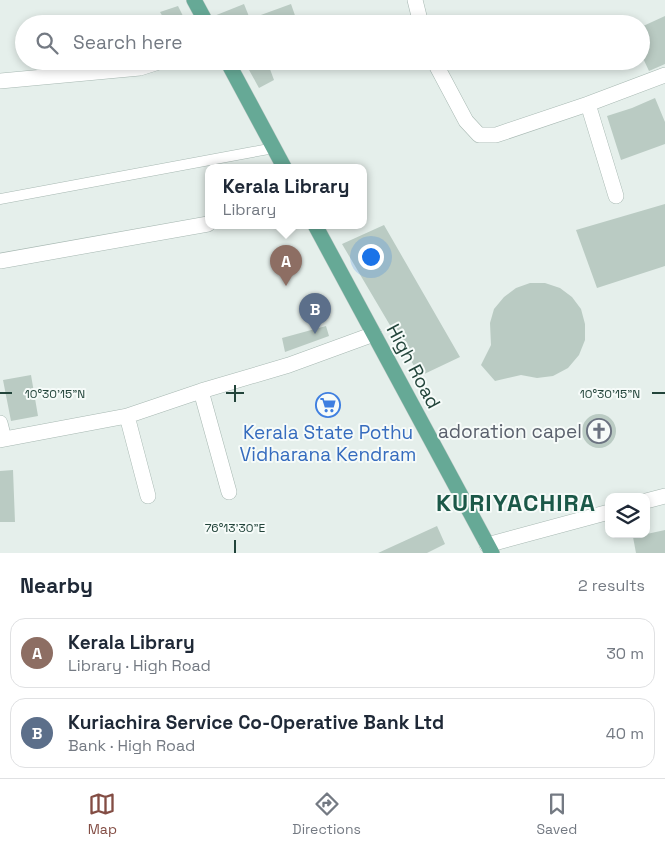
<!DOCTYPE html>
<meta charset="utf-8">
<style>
:root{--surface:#fff;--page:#f2f2f3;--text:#1f2937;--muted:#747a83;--line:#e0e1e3;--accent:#834d44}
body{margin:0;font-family:"Space Grotesk",sans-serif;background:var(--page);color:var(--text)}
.controls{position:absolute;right:15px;bottom:15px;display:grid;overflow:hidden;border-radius:10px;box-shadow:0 2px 8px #0003}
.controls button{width:45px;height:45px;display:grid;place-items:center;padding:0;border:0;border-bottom:1px solid var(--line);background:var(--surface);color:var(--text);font:25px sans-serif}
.you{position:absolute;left:370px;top:256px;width:18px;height:18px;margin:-12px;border:4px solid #fff;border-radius:50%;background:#1a73e8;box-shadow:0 0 0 8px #1a73e833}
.badge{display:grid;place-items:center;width:32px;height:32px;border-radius:50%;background:var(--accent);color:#fff;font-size:16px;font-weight:700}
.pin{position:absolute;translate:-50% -41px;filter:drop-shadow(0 1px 2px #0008)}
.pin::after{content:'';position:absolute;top:26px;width:18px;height:15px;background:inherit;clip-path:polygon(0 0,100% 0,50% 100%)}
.popup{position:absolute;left:205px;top:164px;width:162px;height:65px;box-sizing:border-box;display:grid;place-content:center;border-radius:10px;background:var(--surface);filter:drop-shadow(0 1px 4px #0005);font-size:16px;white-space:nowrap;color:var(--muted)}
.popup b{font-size:19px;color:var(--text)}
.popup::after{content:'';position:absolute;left:50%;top:100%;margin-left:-10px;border:10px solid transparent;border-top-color:var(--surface)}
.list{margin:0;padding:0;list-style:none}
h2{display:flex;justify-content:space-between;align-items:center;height:65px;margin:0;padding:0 20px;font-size:21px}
h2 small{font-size:16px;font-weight:400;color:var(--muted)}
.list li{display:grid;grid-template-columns:32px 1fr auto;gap:15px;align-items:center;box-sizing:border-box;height:70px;margin:0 10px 10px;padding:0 10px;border:1px solid var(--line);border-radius:15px}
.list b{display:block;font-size:19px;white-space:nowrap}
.list p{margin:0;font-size:16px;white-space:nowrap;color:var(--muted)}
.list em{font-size:16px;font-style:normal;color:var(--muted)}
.icon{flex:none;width:28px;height:28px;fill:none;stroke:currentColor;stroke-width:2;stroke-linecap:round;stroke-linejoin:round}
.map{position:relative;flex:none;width:665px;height:553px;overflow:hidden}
.search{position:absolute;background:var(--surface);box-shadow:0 2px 8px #0003;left:15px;right:15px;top:15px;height:55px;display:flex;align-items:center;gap:12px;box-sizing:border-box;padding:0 18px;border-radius:28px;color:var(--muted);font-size:19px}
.sheet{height:225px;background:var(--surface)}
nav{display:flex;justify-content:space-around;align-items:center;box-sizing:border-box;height:70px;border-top:1px solid var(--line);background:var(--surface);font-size:14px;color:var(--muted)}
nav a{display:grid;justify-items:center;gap:2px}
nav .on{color:var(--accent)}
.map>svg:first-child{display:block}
</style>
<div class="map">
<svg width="665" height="553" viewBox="0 0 665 553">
<rect width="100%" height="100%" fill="#e5efeb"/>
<path fill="#bacbc3" d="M 244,4 L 250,19 L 291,4 L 298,24 L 216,24 L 214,16 Z
M 178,6 L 187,24 L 167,24 L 160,12 Z
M 665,16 L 665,64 L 649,71 L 641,54 L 641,27 Z
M 244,61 L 267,61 L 274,80 L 259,88 Z
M 655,98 L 665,122 L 665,144 L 621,160 L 607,116 L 632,108 Z
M 665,204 L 665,266 L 597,288 L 576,230 Z
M 384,225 L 460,357 L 420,376 L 342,244 Z
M 530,283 L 545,283 L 560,288 L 572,297 L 581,309 L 585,324 L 585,340 L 579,355 L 568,368 L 553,376 L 537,378 L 521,375 L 495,381 L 481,365 L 491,345 L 490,323 L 494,309 L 504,297 L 516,288 Z
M 326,326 L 329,336 L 285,352 L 282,338 Z
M 31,375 L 38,416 L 11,421 L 3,380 Z
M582 431a17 17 0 1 1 34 0a17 17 0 1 1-34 0Z
M 13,470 L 15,522 L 0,522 L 0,471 Z
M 437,526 L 445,544 L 427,553 L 378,553 Z
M 665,530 L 665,553 L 636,553 L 633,537 Z"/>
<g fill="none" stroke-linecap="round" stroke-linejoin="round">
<defs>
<path id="service" d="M 0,199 L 274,148"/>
<path id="minor" d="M 415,0 L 421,24
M 434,61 L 466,121 L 479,135 L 496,135 L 588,104 L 665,75
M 0,81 L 140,68 L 162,61
M 588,104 L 616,196
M 0,261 L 208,224
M 201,391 L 229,492
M 127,416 L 148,496
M 0,423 L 4,439
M 0,440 L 127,416 L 201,391 L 289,365 L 374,334"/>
<path id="tertiary" d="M 646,501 L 665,496
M 487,545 L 609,512"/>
<path id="primary" d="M 194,0 L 207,24
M 227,61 L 284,167
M 315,225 L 492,553"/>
</defs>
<use href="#service" stroke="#a7b8b2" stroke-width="11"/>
<use href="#minor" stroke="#a7b8b2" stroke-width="16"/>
<use href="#tertiary" stroke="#a7b8b2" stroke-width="16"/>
<use href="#primary" stroke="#c1cbc8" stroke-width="16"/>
<use href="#service" stroke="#fff" stroke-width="10"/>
<use href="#minor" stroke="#fff" stroke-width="15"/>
<use href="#tertiary" stroke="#fff" stroke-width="15"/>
<use href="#primary" stroke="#66a996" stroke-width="15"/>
</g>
<path fill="none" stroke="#22443a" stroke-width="2" d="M 235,385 L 235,402M 0,393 L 12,393M 226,393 L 244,393M 652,393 L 665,393M 235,540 L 235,553"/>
<defs>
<symbol id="supermarket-ring" viewBox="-11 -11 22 22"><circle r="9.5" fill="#f6fbf9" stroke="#3f7fe0" stroke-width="1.5"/><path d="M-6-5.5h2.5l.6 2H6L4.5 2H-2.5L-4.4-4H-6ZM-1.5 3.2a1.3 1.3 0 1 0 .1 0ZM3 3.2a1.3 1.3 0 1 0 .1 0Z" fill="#3f7fe0"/></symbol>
<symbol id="church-ring" viewBox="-11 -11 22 22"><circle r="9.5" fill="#f6fbf9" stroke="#6b7280" stroke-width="1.5"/><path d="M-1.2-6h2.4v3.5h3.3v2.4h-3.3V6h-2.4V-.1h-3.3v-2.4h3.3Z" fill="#6b7280"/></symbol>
</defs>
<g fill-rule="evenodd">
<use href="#supermarket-ring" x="314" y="391" width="28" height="28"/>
<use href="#church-ring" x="585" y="417" width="28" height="28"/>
</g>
<g text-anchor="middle" stroke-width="4" stroke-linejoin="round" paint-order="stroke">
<g font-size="19" fill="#22443a" stroke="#f6fbf9">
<text transform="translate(414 366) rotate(62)" y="7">High Road</text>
</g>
<g font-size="19" fill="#5b616d" stroke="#f6fbf9" text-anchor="end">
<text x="582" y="438">adoration capel</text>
</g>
<g font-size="19" fill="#366cbe" stroke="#f6fbf9">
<text x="328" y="439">Kerala State Pothu<tspan x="328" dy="22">Vidharana Kendram</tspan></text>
</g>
<g font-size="24" font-weight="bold" letter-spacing="1" fill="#1b5848" stroke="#f6fbf9">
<text x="516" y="511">KURIYACHIRA</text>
</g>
</g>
<g font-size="12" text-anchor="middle" fill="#22443a" stroke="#f6fbf9" stroke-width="4" stroke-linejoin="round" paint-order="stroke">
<text x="55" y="398">10°30'15"N</text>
<text x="610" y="398">10°30'15"N</text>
<text x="235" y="532">76°13'30"E</text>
</g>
</svg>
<div class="controls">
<button><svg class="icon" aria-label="layers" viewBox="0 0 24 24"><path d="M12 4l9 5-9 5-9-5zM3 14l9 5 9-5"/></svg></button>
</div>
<div class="you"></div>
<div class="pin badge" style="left:286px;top:286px;background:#8d6e63">A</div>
<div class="popup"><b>Kerala Library</b>Library</div>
<div class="pin badge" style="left:315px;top:334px;background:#5c6f8a">B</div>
<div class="search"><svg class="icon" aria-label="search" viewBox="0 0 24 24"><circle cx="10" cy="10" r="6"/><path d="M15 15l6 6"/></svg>Search here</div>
</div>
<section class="sheet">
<h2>Nearby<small>2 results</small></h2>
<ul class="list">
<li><span class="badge" style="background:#8d6e63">A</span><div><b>Kerala Library</b><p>Library · High Road</p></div><em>30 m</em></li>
<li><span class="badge" style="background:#5c6f8a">B</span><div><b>Kuriachira Service Co-Operative Bank Ltd</b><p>Bank · High Road</p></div><em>40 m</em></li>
</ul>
</section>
<nav>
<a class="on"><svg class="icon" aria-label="map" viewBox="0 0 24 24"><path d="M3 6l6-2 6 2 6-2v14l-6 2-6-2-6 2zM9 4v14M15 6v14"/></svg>Map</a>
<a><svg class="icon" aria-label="directions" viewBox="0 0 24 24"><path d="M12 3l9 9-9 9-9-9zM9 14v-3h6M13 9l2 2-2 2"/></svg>Directions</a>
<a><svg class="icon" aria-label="saved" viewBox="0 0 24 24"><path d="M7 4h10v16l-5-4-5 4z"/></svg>Saved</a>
</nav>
